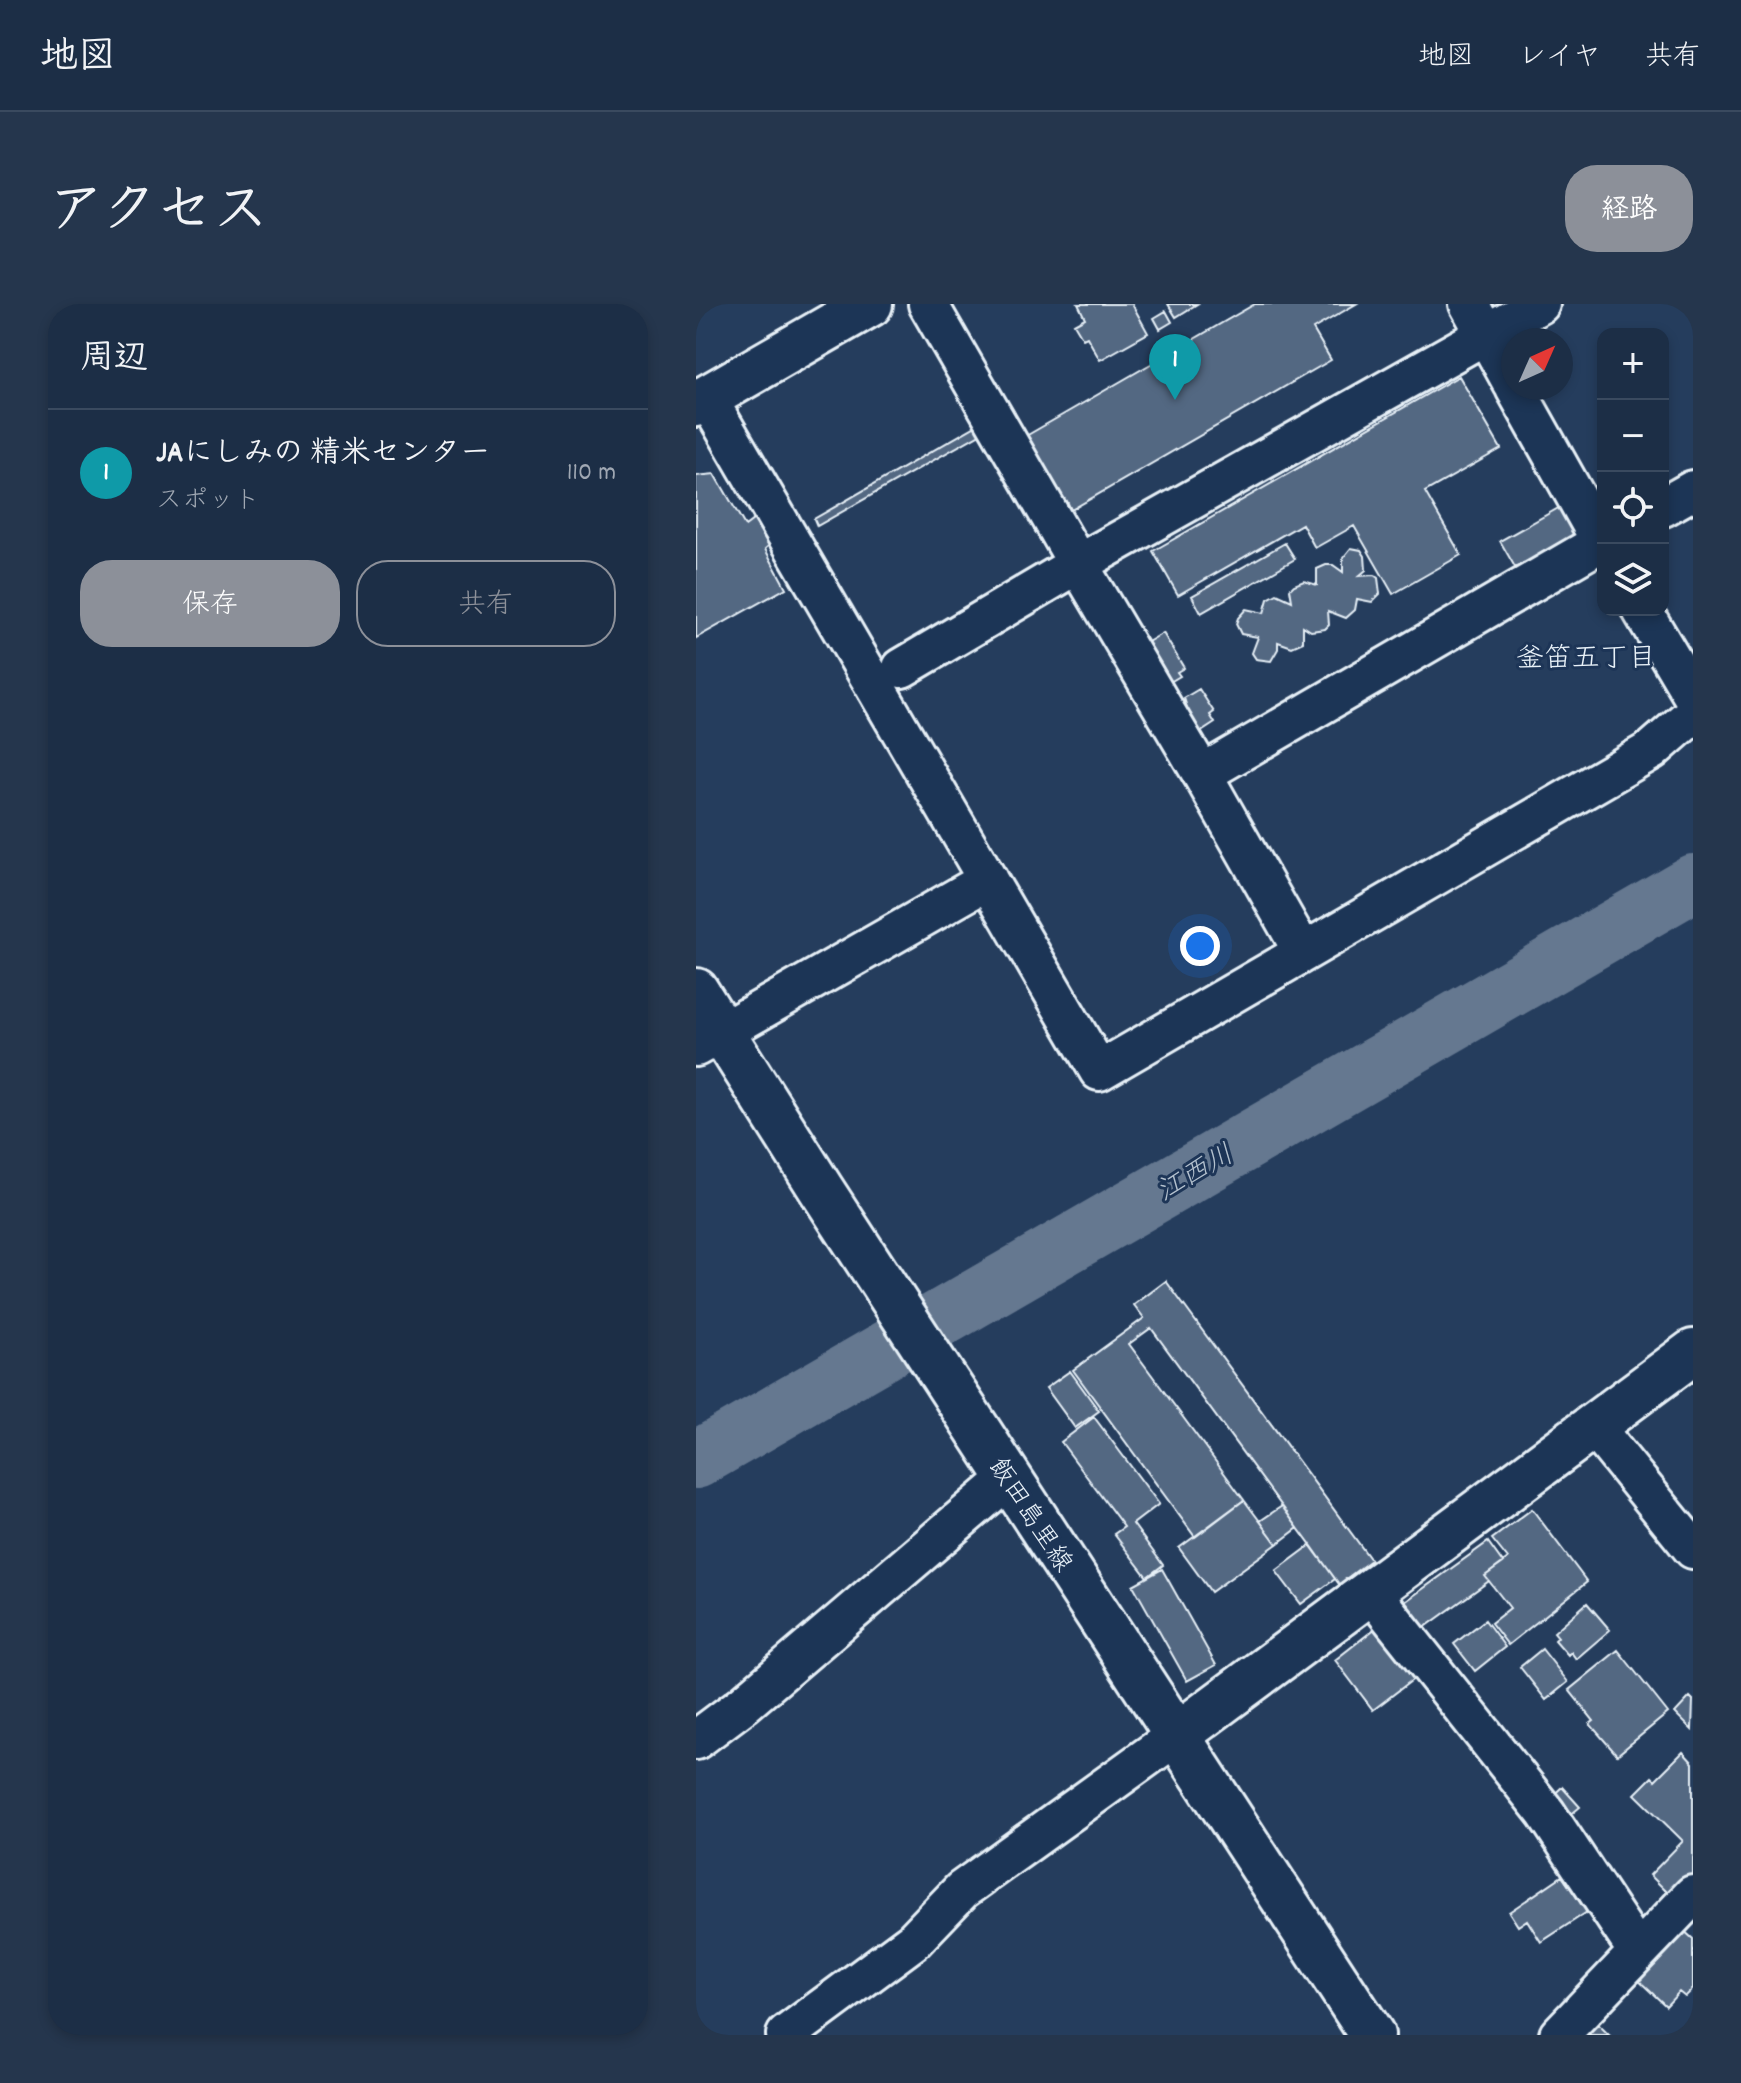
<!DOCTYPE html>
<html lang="ja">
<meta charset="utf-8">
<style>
:root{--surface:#1c2e46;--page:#25364d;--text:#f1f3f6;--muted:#a0a8b3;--line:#3a4a5f;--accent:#8c9099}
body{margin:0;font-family:Dekko,"Klee One",sans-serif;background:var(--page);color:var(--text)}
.controls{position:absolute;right:24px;top:24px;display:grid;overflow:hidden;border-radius:16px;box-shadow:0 4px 12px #0003}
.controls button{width:72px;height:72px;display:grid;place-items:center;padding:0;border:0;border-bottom:2px solid var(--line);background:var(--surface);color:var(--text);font:40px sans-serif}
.compass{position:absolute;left:805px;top:24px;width:72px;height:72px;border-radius:50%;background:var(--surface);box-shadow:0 4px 12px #0003;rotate:45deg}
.you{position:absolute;left:504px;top:642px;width:28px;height:28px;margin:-20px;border:6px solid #fff;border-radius:50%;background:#1a73e8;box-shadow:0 0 0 12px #1a73e833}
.badge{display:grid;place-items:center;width:52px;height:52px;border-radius:50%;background:var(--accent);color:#fff;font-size:26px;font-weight:700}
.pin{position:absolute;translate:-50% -66px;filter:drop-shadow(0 2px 4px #0008)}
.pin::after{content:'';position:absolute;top:42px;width:28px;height:24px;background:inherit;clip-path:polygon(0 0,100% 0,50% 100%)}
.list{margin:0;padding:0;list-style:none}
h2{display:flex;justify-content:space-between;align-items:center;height:104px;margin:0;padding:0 32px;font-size:34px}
h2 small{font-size:26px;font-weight:400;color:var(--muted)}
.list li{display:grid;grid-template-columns:52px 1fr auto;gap:24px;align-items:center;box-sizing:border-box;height:128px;padding:0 32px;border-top:2px solid var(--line)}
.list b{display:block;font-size:30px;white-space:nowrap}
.list p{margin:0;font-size:26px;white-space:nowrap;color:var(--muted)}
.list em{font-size:26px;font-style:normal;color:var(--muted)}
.actions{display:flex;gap:16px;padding:24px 32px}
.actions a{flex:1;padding:18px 0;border:2px solid var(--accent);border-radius:32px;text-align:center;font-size:28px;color:var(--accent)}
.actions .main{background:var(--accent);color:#fff}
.icon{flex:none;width:44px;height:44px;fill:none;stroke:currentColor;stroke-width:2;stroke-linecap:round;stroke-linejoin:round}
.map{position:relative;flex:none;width:997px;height:1731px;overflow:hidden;border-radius:32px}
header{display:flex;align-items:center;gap:48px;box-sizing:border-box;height:112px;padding:0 40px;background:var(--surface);border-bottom:2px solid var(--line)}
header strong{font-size:38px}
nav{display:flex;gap:44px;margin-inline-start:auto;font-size:28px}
.intro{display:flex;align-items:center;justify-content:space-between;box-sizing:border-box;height:192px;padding:0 48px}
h1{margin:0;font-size:56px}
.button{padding:20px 36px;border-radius:32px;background:var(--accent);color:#fff;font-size:28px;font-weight:700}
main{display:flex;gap:48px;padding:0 48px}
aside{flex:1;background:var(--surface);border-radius:32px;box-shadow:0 4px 12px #0003}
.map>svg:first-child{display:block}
</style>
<header>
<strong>地図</strong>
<nav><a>地図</a><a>レイヤ</a><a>共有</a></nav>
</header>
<div class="intro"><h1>アクセス</h1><a class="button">経路</a></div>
<main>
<aside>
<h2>周辺<small></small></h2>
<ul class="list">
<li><span class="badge" style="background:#0f9aa8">1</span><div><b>JAにしみの 精米センター</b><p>スポット</p></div><em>110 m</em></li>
</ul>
<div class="actions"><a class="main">保存</a><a>共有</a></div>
</aside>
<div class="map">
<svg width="997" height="1731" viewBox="0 0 997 1731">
<rect width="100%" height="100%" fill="#253d5d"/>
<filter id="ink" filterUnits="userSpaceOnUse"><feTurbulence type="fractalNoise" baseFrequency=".0125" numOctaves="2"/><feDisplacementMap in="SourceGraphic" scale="16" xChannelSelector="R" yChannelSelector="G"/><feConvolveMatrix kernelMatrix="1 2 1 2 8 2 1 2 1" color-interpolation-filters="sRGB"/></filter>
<g filter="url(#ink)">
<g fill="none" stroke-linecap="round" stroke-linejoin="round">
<path stroke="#657890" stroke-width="58" d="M 0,1156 L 997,579"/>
</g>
<path fill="#536782" stroke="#e8f1f8" stroke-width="2" d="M 382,0 L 436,0 L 452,29 L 404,56 L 391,33 L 387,35 L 378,20 L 389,14 Z
M 472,0 L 501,0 L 480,13 Z
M 559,0 L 660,0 L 617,25 L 635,56 L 375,206 L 371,197 L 362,203 L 323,136 Z
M 470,7 L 476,18 L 464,25 L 458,14 Z
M 763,72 L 805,145 L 729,188 L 765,251 L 697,290 L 658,222 L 619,244 L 606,220 L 482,291 L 457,247 Z
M 285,119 L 289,127 L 121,222 L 118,215 Z
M 19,170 L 49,222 L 61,213 L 76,239 L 69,245 L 90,284 L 0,334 L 0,172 Z
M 866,202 L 885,237 L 824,272 L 804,237 Z
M 589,239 L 599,255 L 505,309 L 496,292 Z
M 655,244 L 665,246 L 669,252 L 670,266 L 663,272 L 678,271 L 682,274 L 684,290 L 676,298 L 661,295 L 659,306 L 650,314 L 632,307 L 633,321 L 629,325 L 615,327 L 607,322 L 607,338 L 596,343 L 582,338 L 582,345 L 575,357 L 560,355 L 556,349 L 562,333 L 545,330 L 540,320 L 542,314 L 550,305 L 568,309 L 572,295 L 581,290 L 596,297 L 594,285 L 598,281 L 608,277 L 621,281 L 621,265 L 630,261 L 637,261 L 647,268 L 647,254 Z
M 467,329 L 488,364 L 481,368 L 484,372 L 469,381 L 445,342 Z
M 503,385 L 518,408 L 514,411 L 519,419 L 499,432 L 487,413 L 493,410 L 488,394 Z
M 470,977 L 675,1256 L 643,1280 L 455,1024 L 433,1040 L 548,1196 L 499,1233 L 377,1066 L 448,1014 L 438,1001 Z
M 374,1067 L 403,1107 L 379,1124 L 350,1084 Z
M 398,1113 L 463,1200 L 437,1220 L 467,1261 L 451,1273 L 418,1230 L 428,1223 L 365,1138 Z
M 548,1196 L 581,1240 L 515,1288 L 483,1244 Z
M 586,1202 L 602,1224 L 581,1240 L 564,1217 Z
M 836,1205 L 891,1278 L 812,1341 L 795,1319 L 814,1304 L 789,1272 L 812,1255 L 796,1235 Z
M 792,1238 L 807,1259 L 789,1272 L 793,1277 L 725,1326 L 706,1300 Z
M 615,1241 L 639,1275 L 605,1300 L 580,1267 Z
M 466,1265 L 520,1361 L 491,1377 L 437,1281 Z
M 891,1299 L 914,1326 L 880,1355 L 875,1348 L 872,1351 L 859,1336 L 862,1333 L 858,1328 Z
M 789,1316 L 809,1343 L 779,1367 L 758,1340 Z
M 685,1320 L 724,1370 L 677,1406 L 639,1356 Z
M 846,1345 L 872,1378 L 850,1396 L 824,1363 Z
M 922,1346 L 972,1409 L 921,1451 L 894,1420 L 898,1417 L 873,1386 Z
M 994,1393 L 997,1396 L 996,1426 L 979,1409 Z
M 987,1448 L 997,1459 L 997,1570 L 975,1592 L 954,1571 L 987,1537 L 939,1490 L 956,1473 L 959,1476 Z
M 866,1483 L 884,1503 L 866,1518 L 849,1499 Z
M 866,1572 L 891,1608 L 845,1638 L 831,1616 L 822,1622 L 813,1608 Z
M 985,1624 L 997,1635 L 997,1685 L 989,1693 L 983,1688 L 970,1702 L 939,1673 Z
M 894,1712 L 913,1731 L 875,1731 Z"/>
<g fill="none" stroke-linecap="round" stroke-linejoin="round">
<defs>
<path id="minor" d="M 232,0 L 382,260 L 844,0
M 773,0 L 817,80
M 819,84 L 907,241
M 11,94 L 403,767 L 956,446 L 997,410
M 967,203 L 997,186
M 946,306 L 997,392
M 206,364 L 382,260 L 506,470
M 607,648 L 506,470 L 907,237
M 0,743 L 292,576
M 899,1119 L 912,1140 L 997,1245
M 674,1287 L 850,1509 L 942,1648
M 0,1436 L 48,1400 L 313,1174
M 90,1731 L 217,1637 L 266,1586 L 480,1432
M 863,1731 L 997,1591"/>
<path id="tertiary" d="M 480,1432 L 997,1048"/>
<path id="secondary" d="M 0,100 L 174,0
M 0,687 L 125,885 L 676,1731"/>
</defs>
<use href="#minor" stroke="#e8f1f8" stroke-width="44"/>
<use href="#tertiary" stroke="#e8f1f8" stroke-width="50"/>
<use href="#secondary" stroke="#e8f1f8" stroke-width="50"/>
<use href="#minor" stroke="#1d3557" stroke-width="38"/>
<use href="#tertiary" stroke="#1d3557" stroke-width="44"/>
<use href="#secondary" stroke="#1d3557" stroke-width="44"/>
</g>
</g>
<g text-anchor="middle" stroke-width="6" stroke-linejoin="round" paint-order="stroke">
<g font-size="26" fill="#e8f1f8" stroke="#1d3557">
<text transform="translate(336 1210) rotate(57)" y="9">飯田島里線</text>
</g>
<g font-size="28" fill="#e8f1f8" stroke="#1d3557">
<text x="890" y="362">釜笛五丁目</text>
</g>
<g font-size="28" font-style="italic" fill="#b4c1ce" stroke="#1d3557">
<text transform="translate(498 867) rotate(-30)" y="10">江西川</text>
</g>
</g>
</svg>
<div class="controls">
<button>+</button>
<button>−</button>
<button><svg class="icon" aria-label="locate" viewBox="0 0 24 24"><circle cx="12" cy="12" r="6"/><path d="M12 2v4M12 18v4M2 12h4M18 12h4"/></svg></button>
<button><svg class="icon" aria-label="layers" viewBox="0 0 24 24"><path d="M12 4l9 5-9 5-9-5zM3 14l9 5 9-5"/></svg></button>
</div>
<svg class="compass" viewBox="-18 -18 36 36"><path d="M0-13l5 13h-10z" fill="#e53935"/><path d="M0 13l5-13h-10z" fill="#a0a8b3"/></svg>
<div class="you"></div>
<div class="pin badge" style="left:479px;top:96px;background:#0f9aa8">1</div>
</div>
</main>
